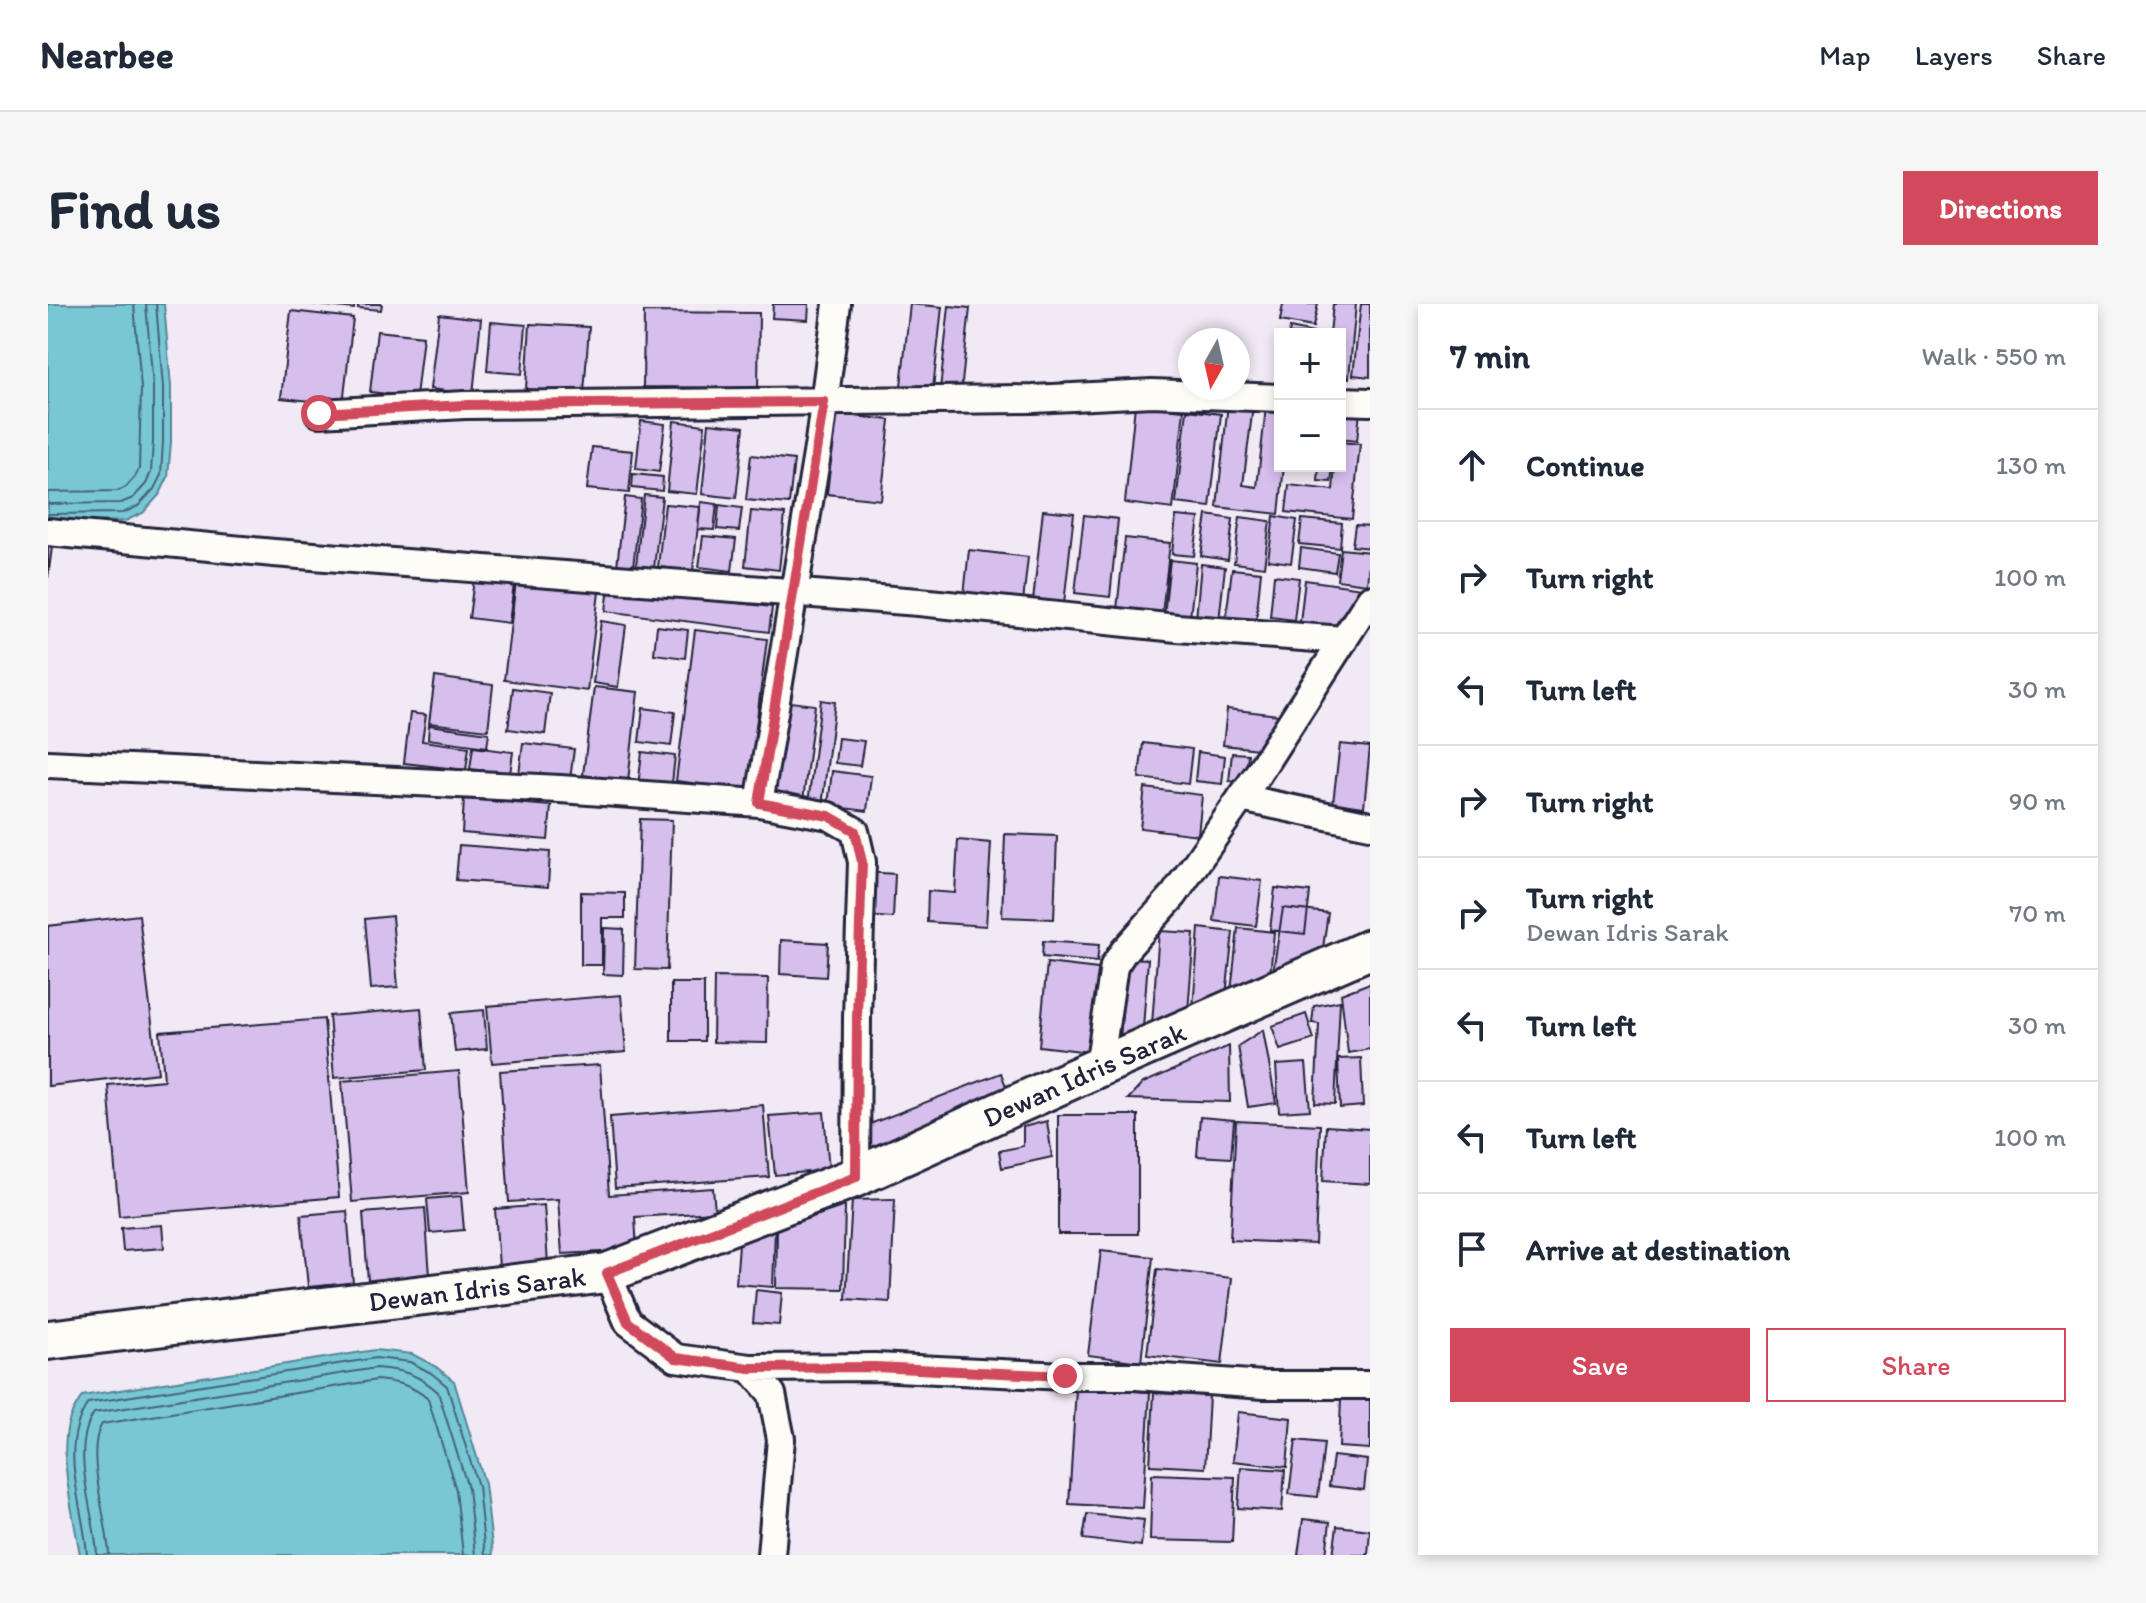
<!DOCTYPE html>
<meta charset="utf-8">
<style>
:root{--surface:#fff;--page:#f6f6f7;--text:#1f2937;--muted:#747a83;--line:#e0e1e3;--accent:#d1495b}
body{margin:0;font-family:Itim,sans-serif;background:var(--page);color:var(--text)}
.controls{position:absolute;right:24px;top:24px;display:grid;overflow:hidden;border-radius:0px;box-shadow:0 4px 12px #0003}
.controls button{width:72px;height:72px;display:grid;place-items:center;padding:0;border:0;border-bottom:2px solid var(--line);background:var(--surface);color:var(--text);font:40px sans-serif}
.compass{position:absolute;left:1130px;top:24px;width:72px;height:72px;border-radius:50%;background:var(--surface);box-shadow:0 4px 12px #0003;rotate:188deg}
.stop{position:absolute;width:24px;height:24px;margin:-18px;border:6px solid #d1495b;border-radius:50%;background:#fff}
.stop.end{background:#d1495b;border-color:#fff;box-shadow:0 2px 8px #0008}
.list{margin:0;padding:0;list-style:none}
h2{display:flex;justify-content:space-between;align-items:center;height:104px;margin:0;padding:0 32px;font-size:34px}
h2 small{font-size:26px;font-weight:400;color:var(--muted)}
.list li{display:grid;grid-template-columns:52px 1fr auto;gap:24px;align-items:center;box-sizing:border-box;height:112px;padding:0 32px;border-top:2px solid var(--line)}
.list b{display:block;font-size:30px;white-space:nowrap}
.list p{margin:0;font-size:26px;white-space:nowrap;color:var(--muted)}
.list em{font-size:26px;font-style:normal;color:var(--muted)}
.actions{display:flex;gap:16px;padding:24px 32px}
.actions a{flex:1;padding:18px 0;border:2px solid var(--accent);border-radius:0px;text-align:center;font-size:28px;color:var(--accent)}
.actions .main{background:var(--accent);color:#fff}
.icon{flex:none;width:44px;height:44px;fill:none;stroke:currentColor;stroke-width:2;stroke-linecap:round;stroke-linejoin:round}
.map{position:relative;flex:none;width:1322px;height:1251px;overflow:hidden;border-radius:0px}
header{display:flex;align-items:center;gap:48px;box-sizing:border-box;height:112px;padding:0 40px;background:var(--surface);border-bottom:2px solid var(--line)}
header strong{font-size:38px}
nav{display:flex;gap:44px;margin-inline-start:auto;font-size:28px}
.intro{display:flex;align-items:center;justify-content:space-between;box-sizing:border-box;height:192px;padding:0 48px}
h1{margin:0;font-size:56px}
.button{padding:20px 36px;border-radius:0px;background:var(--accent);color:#fff;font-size:28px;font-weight:700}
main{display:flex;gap:48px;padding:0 48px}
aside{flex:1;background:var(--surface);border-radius:0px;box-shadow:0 4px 12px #0003}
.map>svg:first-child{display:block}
</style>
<header>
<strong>Nearbee</strong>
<nav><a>Map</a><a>Layers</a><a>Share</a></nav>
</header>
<div class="intro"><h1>Find us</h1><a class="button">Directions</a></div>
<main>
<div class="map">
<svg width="1322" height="1251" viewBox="0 0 1322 1251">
<rect width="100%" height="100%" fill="#f1e9f4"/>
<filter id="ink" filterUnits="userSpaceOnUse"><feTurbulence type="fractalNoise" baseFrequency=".0125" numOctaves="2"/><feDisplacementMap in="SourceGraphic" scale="16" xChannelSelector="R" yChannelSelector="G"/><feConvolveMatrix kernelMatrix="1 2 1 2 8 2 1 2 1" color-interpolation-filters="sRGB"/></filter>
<g filter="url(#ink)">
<path fill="#78c7d4" stroke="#568597" stroke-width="2" d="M 0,0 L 116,0 L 123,83 L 123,138 L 120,173 L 112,190 L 95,209 L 77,217 L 0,218 Z
M 327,1046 L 364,1050 L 387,1062 L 406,1077 L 437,1180 L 445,1251 L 32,1251 C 26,1214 9,1148 22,1114 C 25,1106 30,1099 34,1092 Z"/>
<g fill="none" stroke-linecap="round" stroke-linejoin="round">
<path stroke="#446478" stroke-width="2" d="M 0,188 L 70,187 L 78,183 L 87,173 L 91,165 L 93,84 L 86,0
M 0,200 L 73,199 L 85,194 L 98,180 L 103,168 L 105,138 L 105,83 L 98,0
M 0,210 L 75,209 L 90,202 L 106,185 L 113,171 L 115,138 L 115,83 L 108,0
M 39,1251 C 36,1202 9,1144 40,1099 L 328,1054 L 362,1058 L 383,1069 L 399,1082 L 430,1182 L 437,1251
M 49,1251 C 47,1209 21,1146 46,1109 L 328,1064 C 355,1066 370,1070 390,1088 L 420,1184 L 427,1251
M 61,1251 C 60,1218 36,1147 54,1120 L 329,1076 C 349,1078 364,1081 380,1095 L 408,1186 L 415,1251"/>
</g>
<path fill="#d6beed" stroke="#22223b" stroke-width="2" d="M 262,0 L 306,0 L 306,5 Z
M 310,0 L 334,0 L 333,6 L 310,4 Z
M 725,0 L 761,0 L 760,16 L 724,14 Z
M 862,0 L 894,3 L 885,85 L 853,82 Z
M 1235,0 L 1270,0 L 1265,23 L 1232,17 Z
M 1285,0 L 1308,0 L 1301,74 L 1292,73 L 1292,30 L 1282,30 Z
M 1313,0 L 1322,0 L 1322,73 L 1305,71 Z
M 901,2 L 922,4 L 913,88 L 892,86 Z
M 243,7 L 305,14 L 295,100 L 233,94 Z
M 596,8 L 711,9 L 710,84 L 595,83 Z
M 391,10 L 433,15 L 425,90 L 382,85 Z
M 443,18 L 478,21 L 474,70 L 439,67 Z
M 482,20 L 541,23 L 536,89 L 478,85 Z
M 1242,24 L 1270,30 L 1241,30 Z
M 329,27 L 375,32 L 368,93 L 322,88 Z
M 1180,99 L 1205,102 L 1195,181 L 1209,183 L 1218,103 L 1232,104 L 1232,162 L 1236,162 L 1231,210 L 1169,203 Z
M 1087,101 L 1136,106 L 1125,205 L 1077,199 Z
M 1292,105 L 1312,107 L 1309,137 L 1292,135 Z
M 1139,106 L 1173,110 L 1162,203 L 1128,199 Z
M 788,110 L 842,116 L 833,196 L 779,190 Z
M 593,117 L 617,120 L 611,168 L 588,165 Z
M 626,117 L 657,121 L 649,190 L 619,187 Z
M 661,119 L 696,123 L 688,194 L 654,190 Z
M 1292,138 L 1312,140 L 1304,215 L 1238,208 L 1241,181 L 1285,186 L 1287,162 L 1292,162 Z
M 544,143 L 585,147 L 581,189 L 539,185 Z
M 703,151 L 746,156 L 741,200 L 698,196 Z
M 1271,162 L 1285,162 L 1283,178 L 1270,177 Z
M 585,170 L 615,173 L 614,187 L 584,184 Z
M 596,191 L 614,193 L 606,264 L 588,262 Z
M 577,193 L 593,195 L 585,263 L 569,262 Z
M 653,198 L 669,200 L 666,226 L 650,225 Z
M 617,200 L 652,203 L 645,267 L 610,263 Z
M 671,201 L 694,204 L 691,227 L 669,225 Z
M 995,206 L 1026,209 L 1016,300 L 985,297 Z
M 703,207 L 737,210 L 731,266 L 697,262 Z
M 1036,211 L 1070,215 L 1062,293 L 1027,289 Z
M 1159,211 L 1185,215 L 1180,256 L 1153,252 Z
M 1128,212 L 1151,214 L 1146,252 L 1124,250 Z
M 1226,212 L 1249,216 L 1243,259 L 1220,256 Z
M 1192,213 L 1222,217 L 1216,263 L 1186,259 Z
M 1254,215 L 1294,219 L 1292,244 L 1251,240 Z
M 1307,221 L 1322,222 L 1322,244 L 1304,242 Z
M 655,232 L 688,235 L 684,267 L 651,263 Z
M 1077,234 L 1122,239 L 1114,310 L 1069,305 Z
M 0,242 L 4,243 L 0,274 Z
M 1253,244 L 1290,249 L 1287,268 L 1251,263 Z
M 1293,245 L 1322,248 L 1319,280 L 1289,276 Z
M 921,246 L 980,253 L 975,298 L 916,291 Z
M 1122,256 L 1148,259 L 1142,314 L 1116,312 Z
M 1153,260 L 1177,263 L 1171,317 L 1148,315 Z
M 1184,265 L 1213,268 L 1208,317 L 1178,314 Z
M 1226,271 L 1251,274 L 1246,316 L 1222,313 Z
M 426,275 L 466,280 L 461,319 L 421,314 Z
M 1257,276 L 1314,284 L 1298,324 L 1252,318 Z
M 468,278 L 551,288 L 539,387 L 456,376 Z
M 561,283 L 724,303 L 721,328 L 558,307 Z
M 553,317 L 578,321 L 570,383 L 545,379 Z
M 609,322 L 640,326 L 637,354 L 606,350 Z
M 647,326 L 719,335 L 700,486 L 628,477 Z
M 387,373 L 445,381 L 440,426 L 381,419 Z
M 546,383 L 590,388 L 580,477 L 535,471 Z
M 465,384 L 502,389 L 497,430 L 460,425 Z
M 773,396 L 787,398 L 774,502 L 760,500 Z
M 735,397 L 767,401 L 755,497 L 723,493 Z
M 595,404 L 627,408 L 623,442 L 591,438 Z
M 1179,405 L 1240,412 L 1219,446 L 1175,441 Z
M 362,409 L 378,411 L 374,437 L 421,443 L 418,466 L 356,459 Z
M 381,421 L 441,429 L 439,443 L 380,435 Z
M 790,434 L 816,437 L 812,462 L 787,459 Z
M 475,439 L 526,445 L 522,476 L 471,470 Z
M 1095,439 L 1144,445 L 1140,480 L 1091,474 Z
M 1292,440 L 1322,443 L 1316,503 L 1285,499 Z
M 425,443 L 465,448 L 462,470 L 422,465 Z
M 594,448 L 627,452 L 623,488 L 590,483 Z
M 1150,448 L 1177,452 L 1174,480 L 1147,477 Z
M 1184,449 L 1200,450 L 1197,479 L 1181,477 Z
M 784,467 L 823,472 L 819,507 L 780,502 Z
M 1097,484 L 1154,491 L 1150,531 L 1092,524 Z
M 416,495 L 503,502 L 500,536 L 414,529 Z
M 592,515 L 624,516 L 619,666 L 587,665 Z
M 957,530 L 1009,532 L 1006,615 L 954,613 Z
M 910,536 L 943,539 L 938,622 L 879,618 L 880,587 L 907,589 Z
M 411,541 L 502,548 L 500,583 L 408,576 Z
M 819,568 L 847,570 L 845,614 L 816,612 Z
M 1171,572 L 1214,577 L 1208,622 L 1166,617 Z
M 1227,584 L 1262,588 L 1257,630 L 1222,626 Z
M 533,588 L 577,589 L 577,614 L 554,614 L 554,661 L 533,661 Z
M 1235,604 L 1280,609 L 1274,651 L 1224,674 Z
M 91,611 L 110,769 L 0,782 L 0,622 Z
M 344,612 L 350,683 L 323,685 L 317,615 Z
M 556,624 L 576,625 L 575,671 L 555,670 Z
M 1151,624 L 1185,628 L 1178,692 L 1145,704 Z
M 1190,624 L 1226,628 L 1222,672 L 1183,688 Z
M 1111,627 L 1146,629 L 1140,708 L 1104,720 Z
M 733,636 L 780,639 L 778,673 L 732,670 Z
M 995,637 L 1051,641 L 1049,658 L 994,653 Z
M 1078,654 L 1100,655 L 1094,738 L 1072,737 Z
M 999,659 L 1058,666 L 1050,749 L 991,742 Z
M 666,673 L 720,674 L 719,739 L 665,738 Z
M 623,679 L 656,679 L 656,737 L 623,737 Z
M 1322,679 L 1322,745 L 1300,749 L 1293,690 Z
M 573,691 L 578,748 L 444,759 L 439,702 Z
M 1292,697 L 1287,800 L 1267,799 L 1271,720 L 1264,719 L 1266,702 Z
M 373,704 L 378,766 L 286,774 L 281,712 Z
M 436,706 L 439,745 L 407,748 L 403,709 Z
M 1258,710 L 1266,735 L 1232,746 L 1224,722 Z
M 276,715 L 291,893 L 71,912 L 60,781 L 116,776 L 112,728 Z
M 1215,726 L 1228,799 L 1200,803 L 1190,742 Z
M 1181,742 L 1182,798 L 1080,795 L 1095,779 Z
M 1313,754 L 1315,802 L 1292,804 L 1290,755 Z
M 1258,759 L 1262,806 L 1231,808 L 1228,761 Z
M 552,761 L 561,891 L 665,884 L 667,908 L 587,913 L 589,946 L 514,950 L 510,895 L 461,898 L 452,767 Z
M 411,767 L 421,888 L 304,898 L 294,777 Z
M 953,769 L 962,793 L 823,846 L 814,823 Z
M 715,801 L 721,873 L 567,884 L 562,813 Z
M 776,808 L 781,866 L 727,871 L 721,812 Z
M 1010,811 L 1090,811 L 1090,930 L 1010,930 Z
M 1152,813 L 1186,816 L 1183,854 L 1149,852 Z
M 999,817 L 1004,853 L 954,864 L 951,847 L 975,842 L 975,823 Z
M 1188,817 L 1272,821 L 1267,940 L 1182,936 Z
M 1278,822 L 1322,825 L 1322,880 L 1275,877 Z
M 413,892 L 416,926 L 382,929 L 379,895 Z
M 847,895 L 842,998 L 798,995 L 804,896 Z
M 496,901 L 500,960 L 451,963 L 447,905 Z
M 797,902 L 795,985 L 728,984 L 729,925 Z
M 377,904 L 382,972 L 320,977 L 315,909 Z
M 299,907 L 305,979 L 260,983 L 253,911 Z
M 114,921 L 116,944 L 75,947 L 73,924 Z
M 727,926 L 725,983 L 688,980 L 691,940 Z
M 1053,947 L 1105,953 L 1093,1058 L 1040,1051 Z
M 1109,965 L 1184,974 L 1174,1060 L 1099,1051 Z
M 708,986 L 734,989 L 731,1021 L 705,1019 Z
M 1028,1084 L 1102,1088 L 1095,1204 L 1021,1200 Z
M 1106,1089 L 1161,1092 L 1157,1164 L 1102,1161 Z
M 1293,1095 L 1322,1096 L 1322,1145 L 1291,1143 Z
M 1190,1108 L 1243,1114 L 1239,1163 L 1185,1157 Z
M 1248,1136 L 1276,1139 L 1270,1193 L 1241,1190 Z
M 1285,1152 L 1319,1156 L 1316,1186 L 1281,1182 Z
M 1193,1163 L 1237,1166 L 1234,1207 L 1190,1204 Z
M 1104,1170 L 1187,1173 L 1184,1238 L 1102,1236 Z
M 1039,1210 L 1096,1216 L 1093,1242 L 1035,1235 Z
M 1255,1215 L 1282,1218 L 1278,1251 L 1250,1251 Z
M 1289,1222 L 1322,1226 L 1320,1251 L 1285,1251 Z"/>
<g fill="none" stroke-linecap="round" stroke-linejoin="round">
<defs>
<path id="minor" d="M 1292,97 L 1322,98
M 271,109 L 417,101 L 985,95 L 1104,89 L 1232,94
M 0,228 L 226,249 L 871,298 L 1129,324 L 1296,336
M 0,460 L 512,485 L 711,499 L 781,512 L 807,527 L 814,558 L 809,713 L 808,873
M 1193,494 L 1322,521
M 711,499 L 771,138 L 789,0
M 1051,763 L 1066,662 L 1076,647 L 1126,591 L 1209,471 L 1322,295
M 559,969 L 580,1018 L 628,1054 L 702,1064 L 827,1063 L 1017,1072 L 1088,1072 L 1216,1081 L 1322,1081
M 702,1064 L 724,1090 L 733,1135 L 723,1251"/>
<g id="secondary">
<path id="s1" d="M 0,1036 L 559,969 L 808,873 L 1051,763 L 1322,645"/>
</g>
</defs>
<use href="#minor" stroke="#22223b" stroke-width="32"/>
<use href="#secondary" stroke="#22223b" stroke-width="44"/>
<use href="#minor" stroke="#fdfcf7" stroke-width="26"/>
<use href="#secondary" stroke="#fdfcf7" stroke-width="38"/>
</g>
</g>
<g fill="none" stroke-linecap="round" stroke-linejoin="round" filter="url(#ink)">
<path stroke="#d1495b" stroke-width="10" d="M 271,109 L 417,101 L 776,98 L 711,499 L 781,512 L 807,527 L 814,558 L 809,713 L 808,873 L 559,969 L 580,1018 L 628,1054 L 702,1064 L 827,1063 L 1017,1072"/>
</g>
<g text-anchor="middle" stroke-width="6" stroke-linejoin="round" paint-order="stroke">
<g font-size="28" fill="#22223b" stroke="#fdfcf7">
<text dy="10" stroke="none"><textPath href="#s1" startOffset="1080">Dewan Idris Sarak</textPath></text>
<text dy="10" stroke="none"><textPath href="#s1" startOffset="432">Dewan Idris Sarak</textPath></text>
</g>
</g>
</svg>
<div class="controls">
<button>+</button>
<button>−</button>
</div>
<svg class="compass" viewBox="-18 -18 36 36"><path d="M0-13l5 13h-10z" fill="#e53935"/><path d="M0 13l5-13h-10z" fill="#747a83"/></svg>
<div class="stop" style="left:271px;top:109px"></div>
<div class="stop end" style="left:1017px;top:1072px"></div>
</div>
<aside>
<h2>7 min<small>Walk · 550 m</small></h2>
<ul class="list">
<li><svg class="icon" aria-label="ahead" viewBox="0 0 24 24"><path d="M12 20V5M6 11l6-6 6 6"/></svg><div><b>Continue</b></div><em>130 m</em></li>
<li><svg class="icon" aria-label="right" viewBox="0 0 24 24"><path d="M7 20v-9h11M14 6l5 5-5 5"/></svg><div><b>Turn right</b></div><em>100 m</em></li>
<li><svg class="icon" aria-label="left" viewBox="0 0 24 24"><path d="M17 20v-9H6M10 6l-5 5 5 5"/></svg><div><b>Turn left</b></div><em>30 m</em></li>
<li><svg class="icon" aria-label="right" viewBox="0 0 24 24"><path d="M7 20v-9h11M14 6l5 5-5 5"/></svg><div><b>Turn right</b></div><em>90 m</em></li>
<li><svg class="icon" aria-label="right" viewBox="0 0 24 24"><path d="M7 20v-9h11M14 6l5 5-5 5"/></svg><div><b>Turn right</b><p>Dewan Idris Sarak</p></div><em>70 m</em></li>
<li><svg class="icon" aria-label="left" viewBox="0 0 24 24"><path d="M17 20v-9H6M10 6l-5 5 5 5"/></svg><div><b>Turn left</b></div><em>30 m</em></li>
<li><svg class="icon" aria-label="left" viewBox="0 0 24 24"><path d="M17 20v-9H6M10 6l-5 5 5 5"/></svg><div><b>Turn left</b></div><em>100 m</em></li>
<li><svg class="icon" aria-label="arrive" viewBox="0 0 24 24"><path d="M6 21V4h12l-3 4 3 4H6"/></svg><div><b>Arrive at destination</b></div></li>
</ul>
<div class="actions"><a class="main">Save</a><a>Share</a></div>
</aside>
</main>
